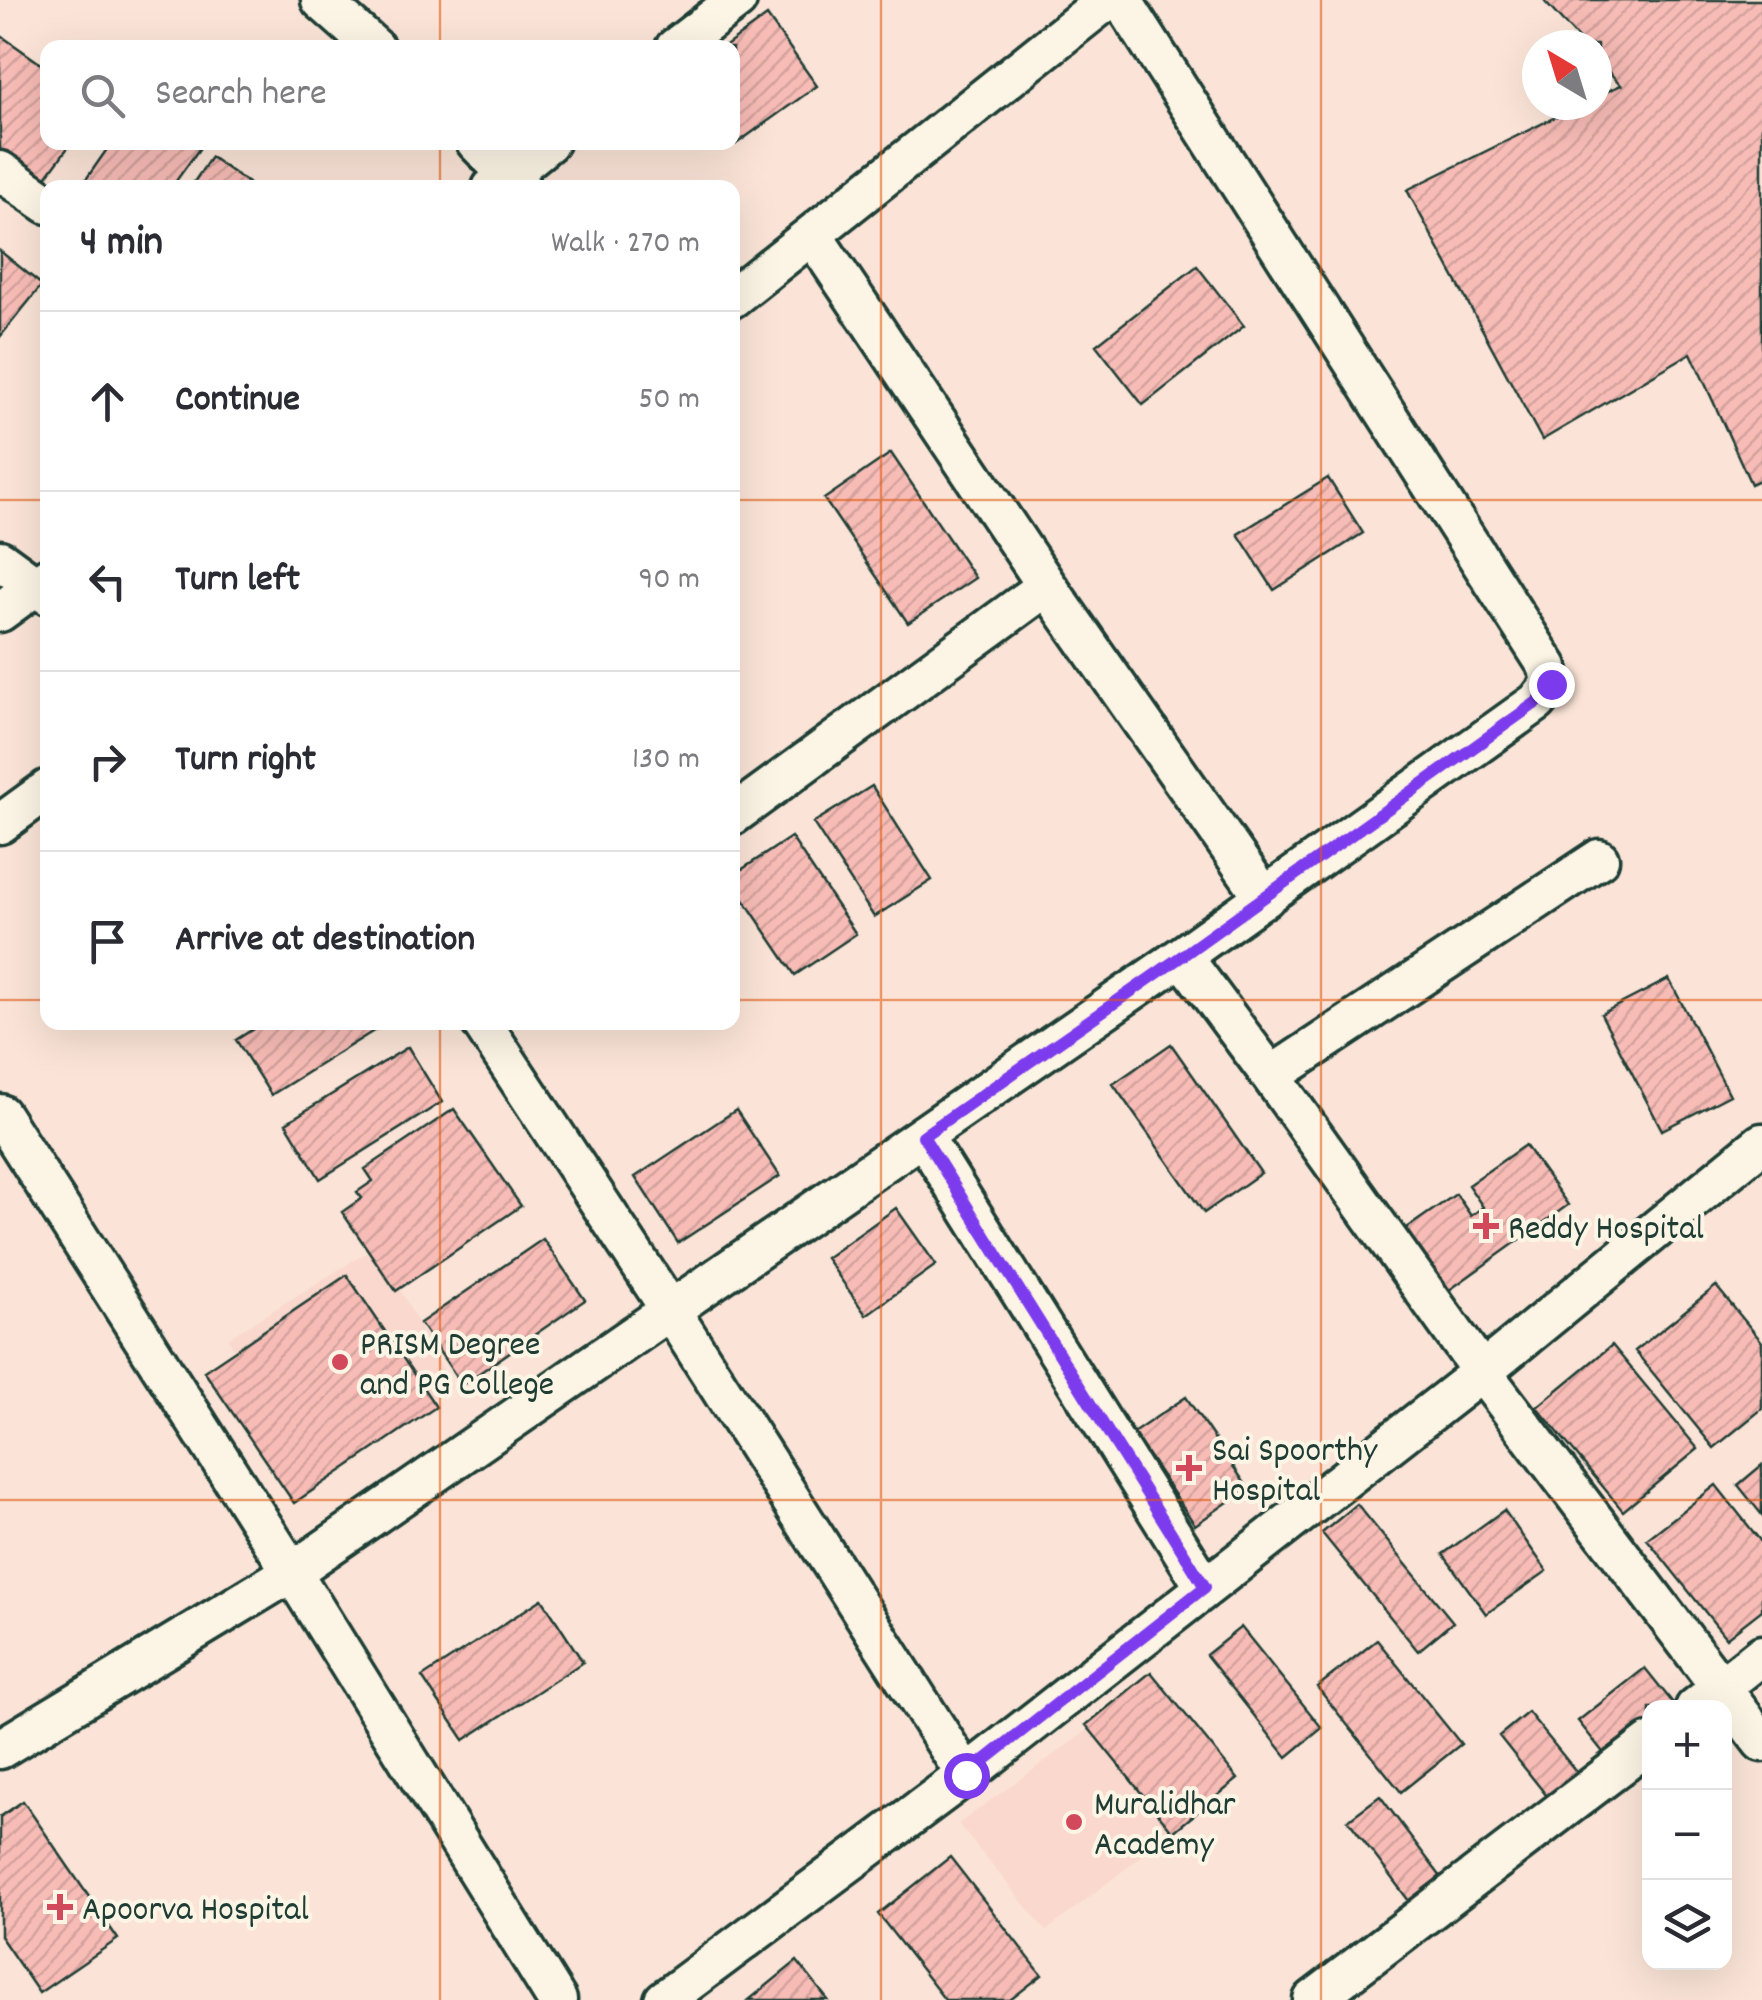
<!DOCTYPE html>
<meta charset="utf-8">
<style>
:root{--surface:#fff;--page:#f2f2f3;--text:#2b2b33;--muted:#7c7c81;--line:#e1e1e2}
body{margin:0;font-family:Dekko,sans-serif;background:var(--page);color:var(--text)}
.controls{position:absolute;right:30px;bottom:30px;display:grid;overflow:hidden;border-radius:20px;box-shadow:0 10px 40px #0002}
.controls button{width:90px;height:90px;display:grid;place-items:center;padding:0;border:0;border-bottom:2px solid var(--line);background:var(--surface);color:var(--text);font:50px sans-serif}
.compass{position:absolute;left:1522px;top:30px;width:90px;height:90px;border-radius:50%;background:var(--surface);box-shadow:0 10px 40px #0002;rotate:322deg}
.stop{position:absolute;width:30px;height:30px;margin:-22px;border:8px solid #7c3aed;border-radius:50%;background:#fff}
.stop.end{background:#7c3aed;border-color:#fff;box-shadow:0 2px 10px #0008}
.list{margin:0;padding:0;list-style:none}
h2{display:flex;justify-content:space-between;align-items:center;height:130px;margin:0;padding:0 40px;font-size:42px}
h2 small{font-size:32px;font-weight:400;color:var(--muted)}
.list li{display:grid;grid-template-columns:65px 1fr auto;gap:30px;align-items:center;box-sizing:border-box;height:180px;padding:0 40px;border-top:2px solid var(--line)}
.list b{display:block;font-size:38px;white-space:nowrap}
.list em{font-size:32px;font-style:normal;color:var(--muted)}
.icon{flex:none;width:55px;height:55px;fill:none;stroke:currentColor;stroke-width:2;stroke-linecap:round;stroke-linejoin:round}
.map{position:relative;flex:none;width:1762px;height:2000px;overflow:hidden}
.search{position:absolute;background:var(--surface);box-shadow:0 10px 40px #0002;left:40px;top:40px;width:700px;height:110px;display:flex;align-items:center;gap:25px;box-sizing:border-box;padding:0 35px;border-radius:20px;color:var(--muted);font-size:38px}
.panel{position:absolute;background:var(--surface);box-shadow:0 10px 40px #0002;left:40px;top:180px;width:700px;height:850px;border-radius:20px}
.map>svg:first-child{display:block}
</style>
<div class="map">
<svg width="1762" height="2000" viewBox="0 0 1762 2000">
<defs>
<pattern id="building-hatch" width="6" height="6" patternUnits="userSpaceOnUse" patternTransform="scale(2.5)"><rect width="6" height="6" fill="#f8bcb6"/><path d="M-1 1l2-2M0 6l6-6M5 7l2-2" fill="none" stroke="#d4a29d"/></pattern>
</defs>
<rect width="100%" height="100%" fill="#fbe4d7"/>
<filter id="ink" filterUnits="userSpaceOnUse"><feTurbulence type="fractalNoise" baseFrequency=".01" numOctaves="2"/><feDisplacementMap in="SourceGraphic" scale="20" xChannelSelector="R" yChannelSelector="G"/><feConvolveMatrix kernelMatrix="1 2 1 2 8 2 1 2 1" color-interpolation-filters="sRGB"/></filter>
<g filter="url(#ink)">
<path fill="#fad8cd" d="M 377,1246 L 452,1387 L 301,1477 L 228,1338 Z
M 1110,1714 L 1189,1819 L 1046,1931 L 958,1824 Z"/>
<path fill="url(#building-hatch)" stroke="#1f3d34" stroke-width="2.5" d="M 1547,0 L 1762,0 L 1762,479 L 1751,484 L 1691,353 L 1542,440 L 1407,190 L 1580,105 L 1597,105 L 1597,96 L 1621,85 L 1597,59 L 1597,45 L 1584,45 L 1545,2 Z
M 767,16 L 817,86 L 736,144 L 732,139 L 732,48 L 723,48 Z
M 0,35 L 48,69 L 48,142 L 72,142 L 44,180 L 0,149 Z
M 112,142 L 190,142 L 199,149 L 171,188 L 80,188 Z
M 211,157 L 255,188 L 190,188 Z
M 0,251 L 42,285 L 0,337 Z
M 1197,266 L 1244,326 L 1143,405 L 1096,345 Z
M 891,453 L 975,578 L 908,623 L 824,499 Z
M 1328,478 L 1363,533 L 1274,590 L 1238,534 Z
M 872,786 L 932,880 L 874,917 L 813,823 Z
M 791,837 L 856,934 L 795,975 L 732,882 L 732,876 Z
M 1669,979 L 1730,1095 L 1662,1130 L 1601,1014 Z
M 264,1022 L 388,1022 L 271,1095 L 236,1040 Z
M 1171,1044 L 1261,1173 L 1204,1213 L 1113,1084 Z
M 408,1047 L 442,1102 L 320,1179 L 286,1123 Z
M 454,1109 L 521,1206 L 396,1291 L 342,1212 L 362,1198 L 357,1192 L 373,1181 L 365,1169 Z
M 736,1110 L 780,1176 L 678,1243 L 635,1177 Z
M 1525,1145 L 1568,1205 L 1448,1291 L 1404,1230 L 1456,1194 L 1471,1216 L 1483,1207 L 1468,1185 Z
M 896,1208 L 936,1265 L 866,1315 L 826,1258 Z
M 543,1239 L 585,1300 L 462,1385 L 420,1323 Z
M 347,1275 L 436,1407 L 294,1503 L 204,1371 Z
M 1716,1286 L 1762,1342 L 1762,1409 L 1714,1448 L 1635,1351 Z
M 1612,1345 L 1698,1449 L 1623,1511 L 1537,1407 Z
M 1186,1397 L 1248,1488 L 1195,1525 L 1133,1433 Z
M 1762,1465 L 1762,1515 L 1738,1485 Z
M 1716,1485 L 1762,1543 L 1762,1610 L 1726,1638 L 1647,1539 Z
M 1357,1504 L 1453,1622 L 1418,1651 L 1322,1533 Z
M 1504,1510 L 1547,1571 L 1486,1614 L 1443,1554 Z
M 542,1599 L 583,1662 L 464,1740 L 422,1677 Z
M 1241,1627 L 1322,1728 L 1287,1757 L 1206,1655 Z
M 1377,1640 L 1461,1744 L 1401,1792 L 1317,1687 Z
M 1645,1668 L 1673,1703 L 1667,1708 L 1650,1708 L 1650,1722 L 1606,1756 L 1578,1721 Z
M 1151,1672 L 1238,1779 L 1173,1832 L 1086,1725 Z
M 1528,1712 L 1579,1775 L 1550,1800 L 1499,1736 Z
M 1380,1796 L 1441,1877 L 1409,1901 L 1348,1820 Z
M 23,1801 L 118,1939 L 39,1993 L 0,1936 L 0,1817 Z
M 950,1857 L 1042,1975 L 1010,2000 L 945,2000 L 878,1914 Z
M 797,1961 L 828,2000 L 749,2000 Z"/>
<g fill="none" stroke-linecap="round" stroke-linejoin="round">
<defs>
<path id="minor" d="M 321,0 L 375,48
M 675,48 L 737,0
M 476,142 L 521,188
M 0,171 L 48,204
M 492,188 L 549,142
M 813,236 L 1047,586
M 732,298 L 1107,0
M 0,560 L 48,595
M 0,612 L 48,577
M 732,816 L 1047,586 L 1265,898
M 0,824 L 48,789
M 1182,956 L 1271,1076 L 1482,1372 L 1762,1742
M 481,1022 L 671,1311 L 966,1775
M 1271,1076 L 1599,859
M 0,1114 L 292,1572 L 557,2000
M 923,1136 L 1205,1587
M 1695,1708 L 1762,1655
M 0,1749 L 292,1572 L 1182,956 L 1537,702 L 1551,684 L 1548,667 L 1122,0
M 664,2000 L 966,1775 L 1482,1372 L 1762,1143
M 1313,2000 L 1650,1743"/>
</defs>
<use href="#minor" stroke="#1f3d34" stroke-width="45"/>
<use href="#minor" stroke="#fcf5e5" stroke-width="38"/>
</g>
</g>
<g fill="none" stroke-linecap="round" stroke-linejoin="round" filter="url(#ink)">
<path stroke="#7c3aed" stroke-width="12" d="M 966,1775 L 1205,1587 L 923,1136 L 1182,956 L 1537,702 L 1551,684"/>
</g>
<path fill="none" stroke="#de580e" stroke-width="2.5" stroke-opacity="0.55" d="M 440,0 L 440,48M 881,0 L 881,2000M 1321,0 L 1321,2000M 440,142 L 440,188M 0,500 L 48,500M 732,500 L 1762,500M 0,1000 L 48,1000M 732,1000 L 1762,1000M 440,1022 L 440,2000M 0,1500 L 1762,1500"/>
<g fill="#d1495b" stroke="#fcf5e5" stroke-width="4">
<path d="M1481 1211h10v10h10v10h-10v10h-10v-10h-10v-10h10z"/>
<circle cx="340" cy="1362" r="10"/>
<path d="M1184 1453h10v10h10v10h-10v10h-10v-10h-10v-10h10z"/>
<circle cx="1074" cy="1822" r="10"/>
<path d="M55 1892h10v10h10v10h-10v10h-10v-10h-10v-10h10z"/>
</g>
<g text-anchor="middle" stroke-width="8" stroke-linejoin="round" paint-order="stroke">
<g font-size="35" fill="#1f3d34" stroke="#fcf5e5" text-anchor="start">
<text x="1508" y="1238">Reddy Hospital</text>
<text x="360" y="1354">PRISM Degree<tspan x="360" dy="40">and PG College</tspan></text>
<text x="1212" y="1460">Sai Spoorthy<tspan x="1212" dy="40">Hospital</tspan></text>
<text x="1094" y="1814">Muralidhar<tspan x="1094" dy="40">Academy</tspan></text>
<text x="82" y="1919">Apoorva Hospital</text>
</g>
</g>
</svg>
<div class="controls">
<button>+</button>
<button>−</button>
<button><svg class="icon" aria-label="layers" viewBox="0 0 24 24"><path d="M12 4l9 5-9 5-9-5zM3 14l9 5 9-5"/></svg></button>
</div>
<svg class="compass" viewBox="-18 -18 36 36"><path d="M0-13l5 13h-10z" fill="#e53935"/><path d="M0 13l5-13h-10z" fill="#7c7c81"/></svg>
<div class="stop" style="left:966px;top:1775px"></div>
<div class="stop end" style="left:1551px;top:684px"></div>
<div class="search"><svg class="icon" aria-label="search" viewBox="0 0 24 24"><circle cx="10" cy="10" r="6"/><path d="M15 15l6 6"/></svg>Search here</div>
<section class="panel">
<h2>4 min<small>Walk · 270 m</small></h2>
<ul class="list">
<li><svg class="icon" aria-label="ahead" viewBox="0 0 24 24"><path d="M12 20V5M6 11l6-6 6 6"/></svg><div><b>Continue</b></div><em>50 m</em></li>
<li><svg class="icon" aria-label="left" viewBox="0 0 24 24"><path d="M17 20v-9H6M10 6l-5 5 5 5"/></svg><div><b>Turn left</b></div><em>90 m</em></li>
<li><svg class="icon" aria-label="right" viewBox="0 0 24 24"><path d="M7 20v-9h11M14 6l5 5-5 5"/></svg><div><b>Turn right</b></div><em>130 m</em></li>
<li><svg class="icon" aria-label="arrive" viewBox="0 0 24 24"><path d="M6 21V4h12l-3 4 3 4H6"/></svg><div><b>Arrive at destination</b></div></li>
</ul>
</section>
</div>
